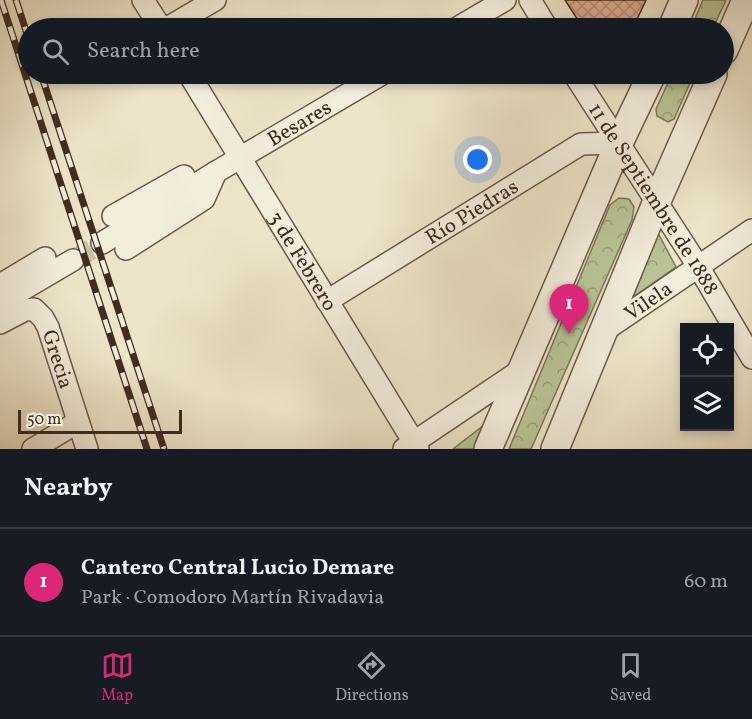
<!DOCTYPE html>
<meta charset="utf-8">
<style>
:root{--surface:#171b24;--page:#242831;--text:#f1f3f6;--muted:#9ea1a6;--line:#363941;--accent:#db2777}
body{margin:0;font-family:Vollkorn,serif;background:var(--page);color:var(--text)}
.controls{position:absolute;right:18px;bottom:18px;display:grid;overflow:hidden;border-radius:0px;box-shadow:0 3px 9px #0003}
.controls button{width:54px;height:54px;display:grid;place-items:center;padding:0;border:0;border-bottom:2px solid var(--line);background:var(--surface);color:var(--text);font:30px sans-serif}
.scale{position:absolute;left:18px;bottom:15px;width:164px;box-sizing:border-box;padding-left:6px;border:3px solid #402c20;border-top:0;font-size:16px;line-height:21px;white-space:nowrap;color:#402c20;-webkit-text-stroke:4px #f3eddc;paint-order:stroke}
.you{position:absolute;left:478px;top:160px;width:21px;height:21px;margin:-15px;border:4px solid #fff;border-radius:50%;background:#1a73e8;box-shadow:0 0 0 9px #1a73e833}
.badge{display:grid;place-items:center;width:39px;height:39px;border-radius:50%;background:var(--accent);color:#fff;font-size:20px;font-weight:700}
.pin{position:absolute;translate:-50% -50px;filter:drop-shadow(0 2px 3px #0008)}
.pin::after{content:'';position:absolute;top:32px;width:21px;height:18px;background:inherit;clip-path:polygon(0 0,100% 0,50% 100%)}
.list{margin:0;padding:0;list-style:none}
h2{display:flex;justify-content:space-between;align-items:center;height:78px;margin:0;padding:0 24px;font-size:26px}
h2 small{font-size:20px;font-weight:400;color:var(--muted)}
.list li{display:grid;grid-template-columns:39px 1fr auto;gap:18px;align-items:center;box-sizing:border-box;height:108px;padding:0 24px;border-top:2px solid var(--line)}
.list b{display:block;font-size:22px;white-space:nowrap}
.list p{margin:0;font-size:20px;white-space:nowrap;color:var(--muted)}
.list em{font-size:20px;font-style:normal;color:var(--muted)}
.icon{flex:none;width:33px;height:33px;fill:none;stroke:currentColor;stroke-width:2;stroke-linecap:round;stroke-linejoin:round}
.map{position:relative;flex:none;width:752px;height:449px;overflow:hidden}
.search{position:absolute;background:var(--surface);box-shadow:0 3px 9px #0003;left:18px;right:18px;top:18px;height:66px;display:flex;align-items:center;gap:15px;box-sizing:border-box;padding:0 21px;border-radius:33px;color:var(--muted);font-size:22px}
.sheet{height:186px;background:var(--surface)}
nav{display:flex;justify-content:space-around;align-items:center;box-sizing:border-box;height:84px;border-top:2px solid var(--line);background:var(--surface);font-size:16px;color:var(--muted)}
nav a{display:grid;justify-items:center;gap:3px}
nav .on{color:var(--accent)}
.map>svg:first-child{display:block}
</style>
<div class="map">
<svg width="752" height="449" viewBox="0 0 752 449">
<defs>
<pattern id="forest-crowns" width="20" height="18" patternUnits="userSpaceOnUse" patternTransform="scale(1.5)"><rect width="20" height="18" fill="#b9c496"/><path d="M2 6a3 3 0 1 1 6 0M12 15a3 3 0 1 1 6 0" fill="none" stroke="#989f7a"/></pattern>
<pattern id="building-cross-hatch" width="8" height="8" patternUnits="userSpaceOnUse" patternTransform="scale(1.5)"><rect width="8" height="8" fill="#dda98d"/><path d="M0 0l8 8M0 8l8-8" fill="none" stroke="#b58a73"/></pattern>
</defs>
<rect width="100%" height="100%" fill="#ede4c9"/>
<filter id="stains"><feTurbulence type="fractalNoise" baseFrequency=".00333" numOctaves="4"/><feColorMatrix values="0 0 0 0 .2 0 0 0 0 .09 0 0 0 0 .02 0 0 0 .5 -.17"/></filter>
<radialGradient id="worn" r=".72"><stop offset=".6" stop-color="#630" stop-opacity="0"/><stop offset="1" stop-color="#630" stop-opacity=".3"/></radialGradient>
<path fill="url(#forest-crowns)" stroke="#7c785b" stroke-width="1.5" d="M 703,0 L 726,0 L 713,28 L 691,28 Z
M 672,74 L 694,74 L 674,119 L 668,122 L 657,116 L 656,109 Z
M 619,198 L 629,199 L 634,207 L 632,220 L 531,449 L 509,449 L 610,205 Z
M 658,233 L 676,267 L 633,297 Z
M 488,422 L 478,449 L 453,449 Z"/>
<path fill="url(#building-cross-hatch)" stroke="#402c20" stroke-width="1.5" d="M 565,0 L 646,0 L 633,28 L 583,28 Z"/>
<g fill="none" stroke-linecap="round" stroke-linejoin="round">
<path stroke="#cabfa7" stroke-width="21" stroke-dasharray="21 10" stroke-linecap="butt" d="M 73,260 L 102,243"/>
<defs>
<g id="minor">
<path d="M 143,0 L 161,28"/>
<path d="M 530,0 L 547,28"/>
<path d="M 167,28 L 215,0"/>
<path d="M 457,28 L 505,0"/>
<path id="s1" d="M 189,74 L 418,449"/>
<path id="s2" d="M 574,74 L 698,266 L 752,358"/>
<path d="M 113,216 L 184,176"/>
<path id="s3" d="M 102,243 L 216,172 L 382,74"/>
<path d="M 126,249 L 204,199 L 216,172"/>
<path d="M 0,285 L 45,258"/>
<path id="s4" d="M 327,301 L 581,144 L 619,143"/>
<path d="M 0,303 L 73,260"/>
<path id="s5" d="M 0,323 L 25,310 L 34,309 L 43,318 L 48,327 L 87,449"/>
<path id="s6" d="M 605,330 L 752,230"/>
<path d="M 33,449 L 78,422"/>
<path d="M 404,449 L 521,370"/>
</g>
<path id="tertiary" d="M 672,28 L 684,0
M 724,50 L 746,0
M 488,449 L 619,143 L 652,74
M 555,449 L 657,201 L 713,74"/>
</defs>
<use href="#minor" stroke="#6b5a4a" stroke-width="24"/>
<use href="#tertiary" stroke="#6b5a4a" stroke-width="30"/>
<use href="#minor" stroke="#f3eddc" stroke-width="21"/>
<use href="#tertiary" stroke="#f3eddc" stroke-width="27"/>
<defs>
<path id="rail" d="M 1,0 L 147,449
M 16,0 L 28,37
M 41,74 L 164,449"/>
</defs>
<use href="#rail" stroke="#402c20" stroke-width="7"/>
<use href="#rail" stroke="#f3eddc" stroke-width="4.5" stroke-dasharray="14" stroke-linecap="butt"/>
</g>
<g text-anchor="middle" stroke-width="6" stroke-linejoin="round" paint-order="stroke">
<g font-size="21" fill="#402c20" stroke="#f3eddc">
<text dy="7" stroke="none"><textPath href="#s3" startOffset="231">Besares</textPath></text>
<text dy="7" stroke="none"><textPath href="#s2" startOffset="148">11 de Septiembre de 1888</textPath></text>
<text dy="7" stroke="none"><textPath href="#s4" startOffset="170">Río Piedras</textPath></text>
<text dy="7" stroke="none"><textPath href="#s1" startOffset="219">3 de Febrero</textPath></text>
<text dy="7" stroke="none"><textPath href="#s6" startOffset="52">Vilela</textPath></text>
<text dy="7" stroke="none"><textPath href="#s5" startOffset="94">Grecia</textPath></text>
</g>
</g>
<rect width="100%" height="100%" filter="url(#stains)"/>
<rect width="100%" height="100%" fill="url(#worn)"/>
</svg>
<div class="controls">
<button><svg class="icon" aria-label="locate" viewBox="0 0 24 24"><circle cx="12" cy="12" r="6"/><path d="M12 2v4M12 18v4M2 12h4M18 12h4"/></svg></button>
<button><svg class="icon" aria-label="layers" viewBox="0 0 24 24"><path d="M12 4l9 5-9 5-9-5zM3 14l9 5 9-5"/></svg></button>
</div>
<div class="scale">50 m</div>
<div class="you"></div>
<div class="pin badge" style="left:569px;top:334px">1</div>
<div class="search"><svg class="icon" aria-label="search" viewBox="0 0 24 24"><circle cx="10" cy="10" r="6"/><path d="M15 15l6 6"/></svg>Search here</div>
</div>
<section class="sheet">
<h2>Nearby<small></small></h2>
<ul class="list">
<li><span class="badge">1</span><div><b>Cantero Central Lucio Demare</b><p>Park · Comodoro Martín Rivadavia</p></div><em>60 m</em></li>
</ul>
</section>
<nav>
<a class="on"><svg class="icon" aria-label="map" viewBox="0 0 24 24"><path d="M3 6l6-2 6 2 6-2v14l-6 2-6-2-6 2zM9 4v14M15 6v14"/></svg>Map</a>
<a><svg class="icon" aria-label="directions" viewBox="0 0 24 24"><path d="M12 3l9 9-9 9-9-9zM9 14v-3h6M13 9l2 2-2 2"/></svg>Directions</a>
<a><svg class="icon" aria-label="saved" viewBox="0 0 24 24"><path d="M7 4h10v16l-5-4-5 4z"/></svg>Saved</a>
</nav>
